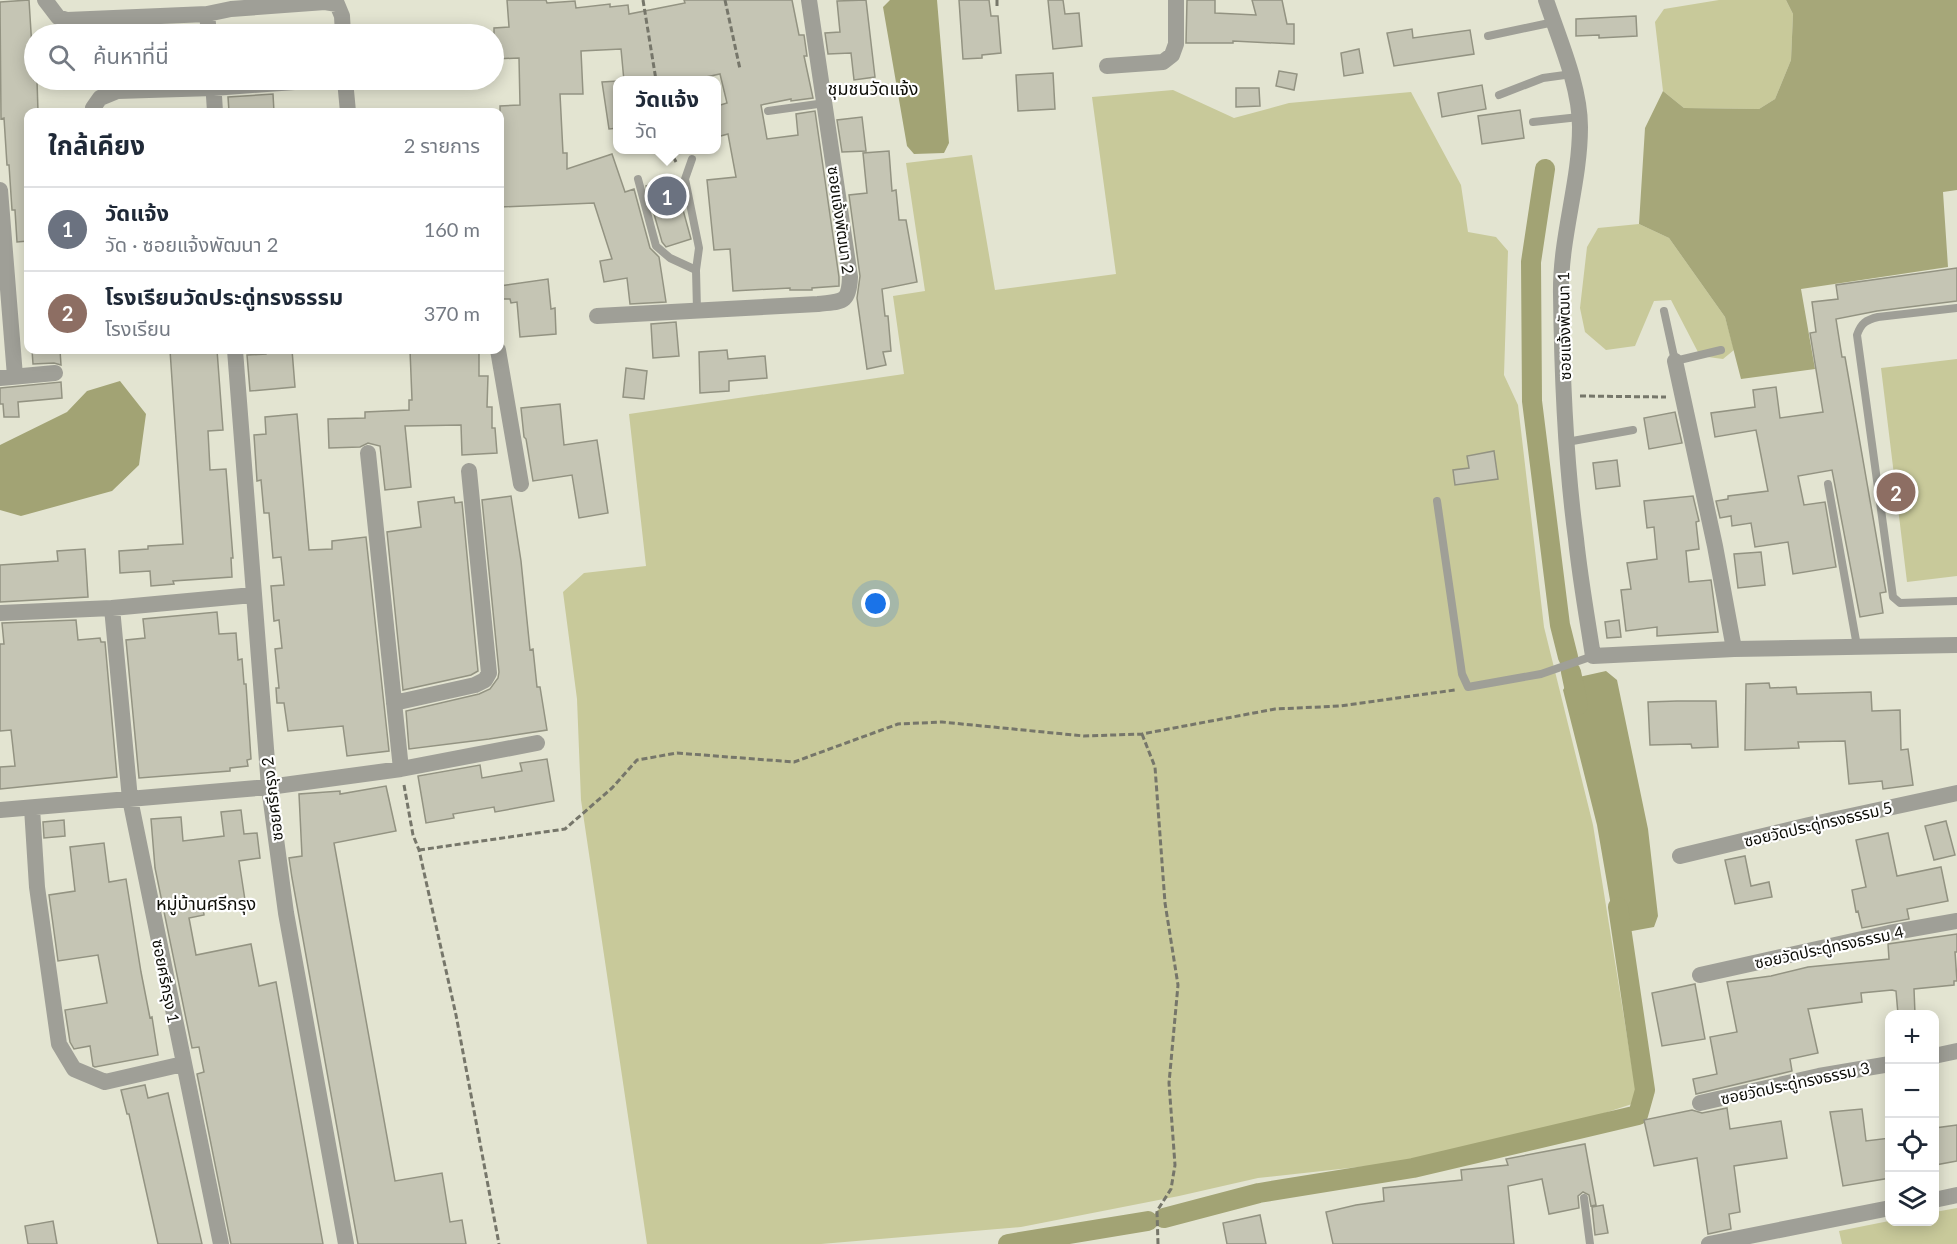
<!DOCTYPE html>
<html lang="th">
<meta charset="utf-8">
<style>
:root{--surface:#fff;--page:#f2f2f3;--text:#1f2937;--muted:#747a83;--line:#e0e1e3;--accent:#b45309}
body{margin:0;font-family:Lato,"Noto Sans Thai",sans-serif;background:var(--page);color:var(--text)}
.controls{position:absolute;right:18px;bottom:18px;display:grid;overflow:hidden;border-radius:12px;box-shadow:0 3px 15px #0003}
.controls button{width:54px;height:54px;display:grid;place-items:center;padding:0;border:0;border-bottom:2px solid var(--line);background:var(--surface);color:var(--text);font:30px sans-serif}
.you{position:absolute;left:876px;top:604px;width:21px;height:21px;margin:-15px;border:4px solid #fff;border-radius:50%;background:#1a73e8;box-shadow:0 0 0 9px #1a73e833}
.badge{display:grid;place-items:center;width:39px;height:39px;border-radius:50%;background:var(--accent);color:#fff;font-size:20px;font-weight:700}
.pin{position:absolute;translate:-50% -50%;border:3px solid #fff;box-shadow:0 2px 6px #0006}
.popup{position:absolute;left:613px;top:76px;width:108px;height:78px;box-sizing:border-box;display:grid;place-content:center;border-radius:12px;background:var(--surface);filter:drop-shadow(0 2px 4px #0005);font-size:20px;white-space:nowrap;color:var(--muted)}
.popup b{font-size:22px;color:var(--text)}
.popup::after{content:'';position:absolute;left:50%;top:100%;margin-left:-12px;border:12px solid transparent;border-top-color:var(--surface)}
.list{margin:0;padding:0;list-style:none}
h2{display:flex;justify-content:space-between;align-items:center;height:78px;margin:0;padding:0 24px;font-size:26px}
h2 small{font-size:20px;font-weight:400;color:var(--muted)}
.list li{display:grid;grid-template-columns:39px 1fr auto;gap:18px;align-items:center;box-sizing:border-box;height:84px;padding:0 24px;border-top:2px solid var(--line)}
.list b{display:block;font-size:22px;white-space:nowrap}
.list p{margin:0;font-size:20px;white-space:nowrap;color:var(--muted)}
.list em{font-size:20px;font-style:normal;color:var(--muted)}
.icon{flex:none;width:33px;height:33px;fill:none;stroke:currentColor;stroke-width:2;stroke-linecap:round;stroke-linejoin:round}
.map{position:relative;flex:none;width:1957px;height:1244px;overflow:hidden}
.search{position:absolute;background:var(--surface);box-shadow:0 3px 15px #0003;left:24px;top:24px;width:480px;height:66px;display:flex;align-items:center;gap:15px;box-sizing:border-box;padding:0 21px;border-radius:33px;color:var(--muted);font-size:22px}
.panel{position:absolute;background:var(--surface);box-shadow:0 3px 15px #0003;left:24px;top:108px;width:480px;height:246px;border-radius:12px}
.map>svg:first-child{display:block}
</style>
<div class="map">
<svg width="1957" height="1244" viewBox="0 0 1957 1244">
<rect width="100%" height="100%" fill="#e3e4d1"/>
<path fill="#c8c99a" d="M 1719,0 L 1786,0 L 1793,14 L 1791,60 L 1775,99 L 1759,109 L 1684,108 L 1663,91 L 1655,22 L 1664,9 Z
M 1173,90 L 1234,118 L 1289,103 L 1411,92 L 1461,185 L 1468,232 L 1496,237 L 1508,251 L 1504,375 L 1518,405 L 1544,627 L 1593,825 L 1636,1092 L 1632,1104 L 1556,1129 L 1413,1161 L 1258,1178 L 1179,1196 L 1021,1227 L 821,1244 L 647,1244 L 581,800 L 577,699 L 563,592 L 584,573 L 646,566 L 629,414 L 904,374 L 893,296 L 925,291 L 906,163 L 972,155 L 995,290 L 1116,274 L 1092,97 Z
M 1639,224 L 1669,238 L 1725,317 L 1734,350 L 1723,359 L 1700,356 L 1671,300 L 1654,301 L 1635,346 L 1606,350 L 1585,332 L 1580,308 L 1587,247 L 1598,228 Z
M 1957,359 L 1957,576 L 1907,582 L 1881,368 Z
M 1957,1208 L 1957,1244 L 1842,1244 L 1839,1231 L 1889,1221 L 1934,1222 L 1935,1212 Z"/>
<path fill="#a6a779" d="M 1786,0 L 1957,0 L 1957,190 L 1943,192 L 1948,267 L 1801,289 L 1815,369 L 1741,379 L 1725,317 L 1669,238 L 1639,224 L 1645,128 L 1663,91 L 1684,108 L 1759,109 L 1775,99 L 1791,60 L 1793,14 Z"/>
<path fill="#a2a374" d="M 890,0 L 937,0 L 949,143 L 944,153 L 914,154 L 907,146 L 883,7 Z
M 120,381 L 146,414 L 139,465 L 112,491 L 21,516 L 0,510 L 0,445 L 67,412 L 87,391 Z
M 1606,671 L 1617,680 L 1648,829 L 1658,916 L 1654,927 L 1621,933 L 1615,929 L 1597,825 L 1563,690 L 1570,679 Z"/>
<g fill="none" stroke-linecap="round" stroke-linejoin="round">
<path stroke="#a2a374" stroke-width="20" d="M 1545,169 L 1531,262 L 1532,401 L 1560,625 L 1568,657
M 1571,672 L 1578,705
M 1164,1218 L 1259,1193 L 1413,1168 L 1638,1115 L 1645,1090 L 1618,907
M 1008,1244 L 1148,1221"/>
</g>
<path fill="#c5c5b4" stroke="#939382" stroke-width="1.5" d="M 29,0 L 34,80 L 37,80 L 38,112 L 28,112 L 28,241 L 17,242 L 15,210 L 12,210 L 9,165 L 7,165 L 4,118 L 1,119 L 0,2 Z
M 507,0 L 546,0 L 547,3 L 575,1 L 576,8 L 610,4 L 610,7 L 628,5 L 629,14 L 685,3 L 684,0 L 792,0 L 799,35 L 804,35 L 807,56 L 804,56 L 813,98 L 791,101 L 791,99 L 761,105 L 767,139 L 798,135 L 796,114 L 815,111 L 839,277 L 839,286 L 812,288 L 812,290 L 790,290 L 790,288 L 733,291 L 730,249 L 714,250 L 707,180 L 736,177 L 728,134 L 717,137 L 717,106 L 727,103 L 720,74 L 688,81 L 624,81 L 621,49 L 581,51 L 583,94 L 560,94 L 563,153 L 567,153 L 567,169 L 612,154 L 625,192 L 634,189 L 650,248 L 659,257 L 666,302 L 630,304 L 627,278 L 604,282 L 600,261 L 612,259 L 594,203 L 501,207 L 500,106 L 520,105 L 519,58 L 494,59 L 494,28 L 509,27 Z
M 866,0 L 875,77 L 854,80 L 851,53 L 828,54 L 825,33 L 840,32 L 837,1 Z
M 959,0 L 989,0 L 991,16 L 998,16 L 1001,53 L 982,55 L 982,58 L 963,59 Z
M 1048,0 L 1063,0 L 1065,14 L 1079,13 L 1082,46 L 1053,49 Z
M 1187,0 L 1215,0 L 1215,13 L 1256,15 L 1252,0 L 1282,0 L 1287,24 L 1294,24 L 1294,44 L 1233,41 L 1233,43 L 1186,43 Z
M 1636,16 L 1637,36 L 1599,38 L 1599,35 L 1576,36 L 1576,19 Z
M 1412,29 L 1413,38 L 1470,30 L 1474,54 L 1394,66 L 1387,33 Z
M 1359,49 L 1363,73 L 1344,76 L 1341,53 Z
M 1279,71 L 1297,74 L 1294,90 L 1276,86 Z
M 1053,73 L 1055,109 L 1018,111 L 1016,75 Z
M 618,81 L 618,128 L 609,129 L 602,82 Z
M 1482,85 L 1486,109 L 1442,117 L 1438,93 Z
M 1236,88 L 1259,88 L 1260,106 L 1236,107 Z
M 273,94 L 274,112 L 229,112 L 228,97 Z
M 1520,110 L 1524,138 L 1482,144 L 1478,116 Z
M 862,117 L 866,151 L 842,152 L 837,120 Z
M 889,151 L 892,191 L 896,190 L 899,220 L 906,220 L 917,282 L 882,289 L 885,316 L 888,316 L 891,351 L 883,352 L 886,365 L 867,369 L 857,298 L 860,276 L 849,195 L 867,193 L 863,153 Z
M 674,177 L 691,239 L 666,247 L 662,242 L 646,186 Z
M 1957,268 L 1957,301 L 1877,311 L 1836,319 L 1842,357 L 1845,357 L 1886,592 L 1880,593 L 1883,613 L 1860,617 L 1832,470 L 1798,476 L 1804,505 L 1825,502 L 1836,567 L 1793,574 L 1788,542 L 1755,547 L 1751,523 L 1732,526 L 1731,516 L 1720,518 L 1716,501 L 1728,499 L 1728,496 L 1768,491 L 1756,430 L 1715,437 L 1711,413 L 1755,407 L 1753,390 L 1776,387 L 1780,418 L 1823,412 L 1810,333 L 1816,332 L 1812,302 L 1838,299 L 1836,285 Z
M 548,279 L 551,309 L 555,308 L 556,334 L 520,337 L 517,302 L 511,303 L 510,299 L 500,299 L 500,286 Z
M 676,322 L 679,356 L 653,358 L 651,324 Z
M 32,350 L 60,350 L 61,365 L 54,363 L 33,364 Z
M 170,350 L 217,350 L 223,430 L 208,431 L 210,470 L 226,469 L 233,558 L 231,558 L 232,577 L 173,581 L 174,584 L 151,586 L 150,571 L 120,573 L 119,551 L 148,549 L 148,546 L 183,544 Z
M 266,350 L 292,350 L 295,387 L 250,391 L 247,355 L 266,354 Z
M 410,350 L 479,350 L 479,376 L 488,376 L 487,407 L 492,407 L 492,428 L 495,428 L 497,453 L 462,455 L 461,425 L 405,426 L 411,487 L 385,490 L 380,446 L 368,443 L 360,447 L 329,448 L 328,419 L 365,418 L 365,412 L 409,410 L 409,400 L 412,400 Z
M 727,350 L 728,359 L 765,356 L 767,378 L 729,381 L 729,391 L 700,393 L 699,352 Z
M 626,368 L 647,371 L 644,399 L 623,397 Z
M 61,382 L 62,398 L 18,402 L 19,417 L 4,417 L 3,404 L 0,404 L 0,388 Z
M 560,404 L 564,445 L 597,440 L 608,513 L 579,518 L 572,475 L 533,481 L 526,439 L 524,437 L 521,408 Z
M 1675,412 L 1682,443 L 1649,449 L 1644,418 Z
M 297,414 L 309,550 L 332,549 L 332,541 L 366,537 L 389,751 L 347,756 L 343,726 L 288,731 L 284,703 L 277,703 L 276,688 L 279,688 L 275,649 L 282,648 L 279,620 L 274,621 L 271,586 L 284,585 L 281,557 L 273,558 L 269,513 L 264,513 L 261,480 L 257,481 L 254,435 L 266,434 L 265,417 Z
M 1494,451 L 1498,479 L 1455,485 L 1453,470 L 1469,468 L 1467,456 Z
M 1617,460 L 1620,486 L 1596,489 L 1593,463 Z
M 511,496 L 521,561 L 530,650 L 533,649 L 537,687 L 540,687 L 547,730 L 489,739 L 409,749 L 406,711 L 479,694 L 490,689 L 498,678 L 499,672 L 482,500 Z
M 1693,496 L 1699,521 L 1696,522 L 1699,549 L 1686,551 L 1689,582 L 1711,580 L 1718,632 L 1657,636 L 1657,627 L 1626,631 L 1621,590 L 1631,589 L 1627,563 L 1657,559 L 1654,527 L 1647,528 L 1644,501 Z
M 454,497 L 455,503 L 462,502 L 478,671 L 471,675 L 403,690 L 387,532 L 421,527 L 418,502 Z
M 85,549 L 88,597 L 0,602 L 0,565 L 58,561 L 57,551 Z
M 1761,552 L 1765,585 L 1738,588 L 1734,554 Z
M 217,612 L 219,634 L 236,633 L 238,660 L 242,659 L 244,684 L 246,684 L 251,759 L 247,760 L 248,766 L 230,768 L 230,771 L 139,778 L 126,640 L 145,638 L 143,619 Z
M 76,620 L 78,640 L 100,638 L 101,642 L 105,642 L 117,777 L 0,789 L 0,767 L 15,766 L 11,730 L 0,731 L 0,644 L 4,644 L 2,623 Z
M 1619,620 L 1621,637 L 1607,638 L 1605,622 Z
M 1769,683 L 1770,688 L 1796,687 L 1797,694 L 1871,692 L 1872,711 L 1900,710 L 1901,750 L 1908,749 L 1913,785 L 1883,789 L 1882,781 L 1849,784 L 1845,741 L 1798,742 L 1799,748 L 1745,750 L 1746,684 Z
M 1677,701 L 1716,701 L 1718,747 L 1692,748 L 1691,744 L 1650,745 L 1648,702 Z
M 547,759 L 554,801 L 495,812 L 494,807 L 453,814 L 454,818 L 426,823 L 418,776 L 480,765 L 482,778 L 522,771 L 520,763 Z
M 386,786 L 396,831 L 334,843 L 395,1181 L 442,1173 L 450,1222 L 462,1220 L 466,1244 L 358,1244 L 292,878 L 289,858 L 302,856 L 299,794 L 340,791 L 340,794 Z
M 241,810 L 244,834 L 257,833 L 260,858 L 239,861 L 245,900 L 203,906 L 204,915 L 189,918 L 196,955 L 251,944 L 259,986 L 276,982 L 323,1244 L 231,1244 L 197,1074 L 204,1072 L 199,1047 L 192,1048 L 155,868 L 151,819 L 181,817 L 183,841 L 224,836 L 221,812 Z
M 64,820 L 65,836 L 44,838 L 43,822 Z
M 1946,821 L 1955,855 L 1934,860 L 1925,826 Z
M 1888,833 L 1897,876 L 1941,867 L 1948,901 L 1907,909 L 1909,919 L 1862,928 L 1858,911 L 1856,912 L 1852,890 L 1866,887 L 1856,840 Z
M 104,843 L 109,882 L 126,879 L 141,972 L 150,1018 L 152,1017 L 158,1055 L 95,1067 L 93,1066 L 90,1046 L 74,1049 L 70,1042 L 65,1010 L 107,1003 L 98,955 L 58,961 L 49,895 L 75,891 L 70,847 Z
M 1745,856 L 1751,886 L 1769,882 L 1772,897 L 1735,904 L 1725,860 Z
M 1957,934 L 1957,952 L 1955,952 L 1957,981 L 1954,981 L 1954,985 L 1914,989 L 1915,1014 L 1898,1014 L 1896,991 L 1892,990 L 1861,993 L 1862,1002 L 1808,1009 L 1818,1053 L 1790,1059 L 1792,1071 L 1696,1094 L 1693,1079 L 1717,1074 L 1710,1037 L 1737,1032 L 1727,982 L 1771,976 L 1808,967 L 1889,959 L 1888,944 Z
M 1695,984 L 1705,1039 L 1662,1046 L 1652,993 Z
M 145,1085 L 148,1098 L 168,1093 L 202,1244 L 158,1244 L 129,1114 L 127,1114 L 121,1090 Z
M 1727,1108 L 1730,1129 L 1781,1121 L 1787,1158 L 1734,1166 L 1740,1212 L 1729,1214 L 1731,1229 L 1708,1234 L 1697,1158 L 1654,1166 L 1644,1120 L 1692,1110 L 1702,1113 Z
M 1862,1109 L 1866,1141 L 1890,1138 L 1890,1178 L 1843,1186 L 1830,1112 Z
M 1957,1125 L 1957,1161 L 1935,1165 L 1935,1128 Z
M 1585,1144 L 1596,1205 L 1591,1206 L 1589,1195 L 1583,1192 L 1578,1196 L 1579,1208 L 1549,1214 L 1542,1179 L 1508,1186 L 1514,1244 L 1333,1244 L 1326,1212 L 1356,1205 L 1384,1201 L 1383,1188 L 1462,1180 L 1461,1170 L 1508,1165 L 1506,1159 Z
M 1603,1205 L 1608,1233 L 1595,1235 L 1592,1207 Z
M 1260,1215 L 1266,1244 L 1227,1244 L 1223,1223 Z
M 53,1221 L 57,1244 L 28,1244 L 25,1226 Z"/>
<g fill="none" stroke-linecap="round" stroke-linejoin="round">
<path stroke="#76766a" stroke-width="3" stroke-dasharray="6 3" stroke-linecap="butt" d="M 643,0 L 656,80
M 725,0 L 740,69
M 997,0 L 997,7
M 670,150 L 676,162
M 1580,396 L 1666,397
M 1142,734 L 1155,767 L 1165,903 L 1178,985 L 1169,1083 L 1175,1165 L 1171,1189 L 1157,1211 L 1158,1244
M 404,785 L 413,835 L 419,850 L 456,1015 L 499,1244
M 419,850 L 565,829 L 612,788 L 637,760 L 677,753 L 794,762 L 898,724 L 942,722 L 1084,736 L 1142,734 L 1275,709 L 1340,706 L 1455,690"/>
<path stroke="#9f9f97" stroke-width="8" d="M 1488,36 L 1554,22
M 1499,95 L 1543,78 L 1572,74
M 768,111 L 825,103
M 1533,122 L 1579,117
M 638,179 L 656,246 L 670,258 L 696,270 L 699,248 L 685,179 L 692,159
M 696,270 L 697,310
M 1957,308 L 1878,317 C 1866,320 1861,323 1857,335 L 1893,597 L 1900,603 L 1957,601
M 1664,311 L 1675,361 L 1721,350
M 1567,442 L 1633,430
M 1828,484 L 1857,646
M 1437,501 L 1462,674 L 1468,687 L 1541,674 L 1593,656
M 1584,1198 L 1590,1244"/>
<path stroke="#9f9f97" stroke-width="16" d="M 45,0 L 58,17 L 67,20 L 207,14 L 231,9 L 325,2 L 337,4 L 342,16 L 343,34
M 1546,0 C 1559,39 1580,86 1580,127 C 1580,183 1560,237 1561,294 C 1562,375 1565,458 1576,539 C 1580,578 1587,617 1593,656 L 1734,649 L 1957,645
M 207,14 L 209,34
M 1107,66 L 1163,62 L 1172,55 L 1176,44 L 1176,0
M 213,80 L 215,112
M 345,80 L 348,112
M 94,112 L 93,108 L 100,98 L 117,91 L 213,88 L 322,80
M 0,190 L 15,376
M 597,316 L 818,304 C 842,301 849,304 850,277 L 809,0
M 235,350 L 269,787 L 286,913 L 346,1244
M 498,350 L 521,484
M 1675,361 L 1715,546 L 1734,649
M 0,378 L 55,373
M 368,453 L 401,769
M 112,608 L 130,799 L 221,1244
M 0,613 L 112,608 L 253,595
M 394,703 L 475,685 L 485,680 L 489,673 L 469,471
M 32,808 L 37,887 L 59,1044 L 74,1069 L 105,1082 L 183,1064
M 0,810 L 269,787 L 401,769 L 537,743
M 1680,856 L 1809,825 L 1957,793
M 1700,975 L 1889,933 L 1957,921
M 1934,1056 L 1957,1051
M 1700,1103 L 1819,1076 L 1890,1064
M 1934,1200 L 1957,1195
M 1709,1244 L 1890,1208"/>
</g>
<g text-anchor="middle" stroke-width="4.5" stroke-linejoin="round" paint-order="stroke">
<g font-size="16" fill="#0d0d07" stroke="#fff">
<text transform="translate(841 220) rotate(82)" y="6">ซอยแจ้งพัฒนา 2</text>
<text transform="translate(1564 326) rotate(-91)" y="6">ซอยแจ้งพัฒนา 1</text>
<text transform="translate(272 799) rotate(-97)" y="6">ซอยศรีกรุง 2</text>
<text transform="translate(1818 824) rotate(-13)" y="6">ซอยวัดประดู่ทรงธรรม 5</text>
<text transform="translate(1829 947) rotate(-12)" y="6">ซอยวัดประดู่ทรงธรรม 4</text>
<text transform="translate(166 981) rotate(79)" y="6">ซอยศรีกรุง 1</text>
<text transform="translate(1795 1083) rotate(-12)" y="6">ซอยวัดประดู่ทรงธรรม 3</text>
</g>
<g font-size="18" fill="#0d0d07" stroke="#fff">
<text x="873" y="95">ชุมชนวัดแจ้ง</text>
<text x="206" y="910">หมู่บ้านศรีกรุง</text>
</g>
</g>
</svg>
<div class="controls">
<button>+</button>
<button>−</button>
<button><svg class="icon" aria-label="locate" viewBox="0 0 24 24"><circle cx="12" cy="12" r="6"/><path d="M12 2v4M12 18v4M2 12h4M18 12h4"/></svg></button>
<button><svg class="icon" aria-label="layers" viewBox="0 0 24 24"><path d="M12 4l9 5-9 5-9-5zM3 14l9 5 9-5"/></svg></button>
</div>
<div class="you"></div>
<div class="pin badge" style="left:667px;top:196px;background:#6b7280">1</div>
<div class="popup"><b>วัดแจ้ง</b>วัด</div>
<div class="pin badge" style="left:1896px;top:492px;background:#8d6e63">2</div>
<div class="search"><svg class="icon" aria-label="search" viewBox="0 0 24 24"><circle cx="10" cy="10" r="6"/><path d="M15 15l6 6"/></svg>ค้นหาที่นี่</div>
<section class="panel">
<h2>ใกล้เคียง<small>2 รายการ</small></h2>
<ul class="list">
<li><span class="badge" style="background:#6b7280">1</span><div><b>วัดแจ้ง</b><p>วัด · ซอยแจ้งพัฒนา 2</p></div><em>160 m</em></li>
<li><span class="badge" style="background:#8d6e63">2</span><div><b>โรงเรียนวัดประดู่ทรงธรรม</b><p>โรงเรียน</p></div><em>370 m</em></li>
</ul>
</section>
</div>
